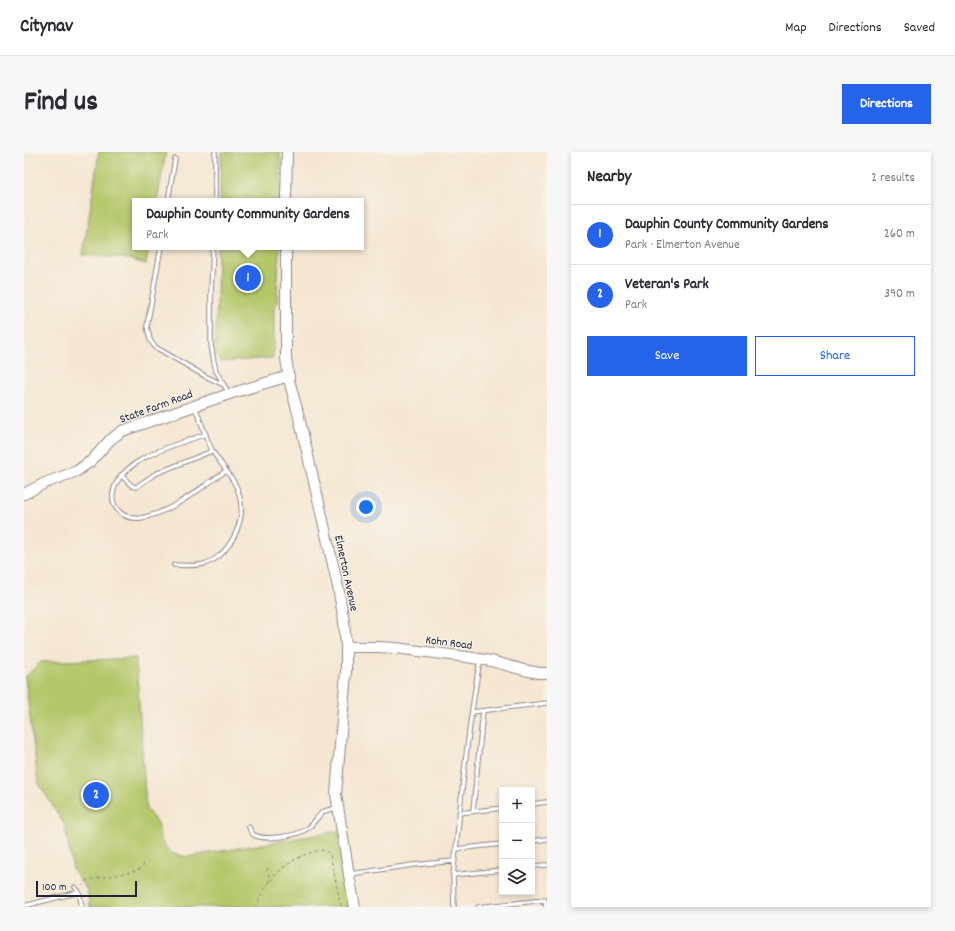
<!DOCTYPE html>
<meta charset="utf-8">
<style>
:root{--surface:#fff;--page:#f7f7f7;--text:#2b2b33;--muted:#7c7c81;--line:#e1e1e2;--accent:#2563eb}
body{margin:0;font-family:Dekko,sans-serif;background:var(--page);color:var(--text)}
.controls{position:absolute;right:12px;bottom:12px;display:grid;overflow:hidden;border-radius:0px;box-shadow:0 2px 6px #0003}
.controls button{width:36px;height:36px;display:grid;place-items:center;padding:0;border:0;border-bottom:1px solid var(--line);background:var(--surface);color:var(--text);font:20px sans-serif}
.scale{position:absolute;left:12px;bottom:10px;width:101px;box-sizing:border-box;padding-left:4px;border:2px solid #22223b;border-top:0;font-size:11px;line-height:14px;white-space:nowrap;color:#22223b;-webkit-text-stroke:3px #f7f3e8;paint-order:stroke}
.you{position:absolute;left:342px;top:355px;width:14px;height:14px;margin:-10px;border:3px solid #fff;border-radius:50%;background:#1a73e8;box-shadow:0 0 0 6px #1a73e833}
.badge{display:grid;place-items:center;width:26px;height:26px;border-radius:50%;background:var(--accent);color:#fff;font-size:13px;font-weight:700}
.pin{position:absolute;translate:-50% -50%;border:2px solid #fff;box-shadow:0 1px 4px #0006}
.popup{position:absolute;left:108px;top:46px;width:232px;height:52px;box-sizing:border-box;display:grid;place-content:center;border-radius:0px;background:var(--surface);filter:drop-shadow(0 1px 3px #0005);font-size:13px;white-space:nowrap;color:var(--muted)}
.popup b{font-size:15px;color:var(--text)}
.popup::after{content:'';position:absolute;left:50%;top:100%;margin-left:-8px;border:8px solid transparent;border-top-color:var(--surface)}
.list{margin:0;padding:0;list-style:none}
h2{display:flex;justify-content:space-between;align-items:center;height:52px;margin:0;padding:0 16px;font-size:17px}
h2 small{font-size:13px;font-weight:400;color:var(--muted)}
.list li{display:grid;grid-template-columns:26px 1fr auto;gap:12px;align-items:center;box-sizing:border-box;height:60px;padding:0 16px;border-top:1px solid var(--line)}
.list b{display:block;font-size:15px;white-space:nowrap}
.list p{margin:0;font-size:13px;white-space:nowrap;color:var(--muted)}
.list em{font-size:13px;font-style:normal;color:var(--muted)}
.actions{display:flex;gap:8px;padding:12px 16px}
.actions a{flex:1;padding:9px 0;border:1px solid var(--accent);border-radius:0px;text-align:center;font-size:14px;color:var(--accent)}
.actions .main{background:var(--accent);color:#fff}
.icon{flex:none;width:22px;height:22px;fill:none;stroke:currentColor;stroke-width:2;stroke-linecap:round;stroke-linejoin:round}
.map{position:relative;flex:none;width:523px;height:755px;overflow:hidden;border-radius:0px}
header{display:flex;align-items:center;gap:24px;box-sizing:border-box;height:56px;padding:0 20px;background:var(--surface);border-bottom:1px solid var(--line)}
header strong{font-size:19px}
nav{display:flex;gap:22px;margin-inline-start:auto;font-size:14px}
.intro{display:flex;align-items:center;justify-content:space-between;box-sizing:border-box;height:96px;padding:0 24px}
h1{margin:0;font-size:28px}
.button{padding:10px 18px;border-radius:0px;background:var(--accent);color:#fff;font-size:14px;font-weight:700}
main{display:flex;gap:24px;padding:0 24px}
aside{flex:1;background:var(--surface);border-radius:0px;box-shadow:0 2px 6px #0003}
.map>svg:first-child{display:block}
</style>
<header>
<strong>Citynav</strong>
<nav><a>Map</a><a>Directions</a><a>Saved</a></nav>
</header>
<div class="intro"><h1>Find us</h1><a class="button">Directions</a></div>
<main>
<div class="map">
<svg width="523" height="755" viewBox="0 0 523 755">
<rect width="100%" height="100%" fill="#f7f3e8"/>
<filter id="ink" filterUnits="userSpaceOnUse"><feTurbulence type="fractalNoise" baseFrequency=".025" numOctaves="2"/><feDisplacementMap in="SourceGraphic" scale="8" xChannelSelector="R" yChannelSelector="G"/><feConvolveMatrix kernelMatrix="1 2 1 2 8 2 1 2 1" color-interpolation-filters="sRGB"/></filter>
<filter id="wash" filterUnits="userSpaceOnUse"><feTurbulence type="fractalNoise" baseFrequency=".012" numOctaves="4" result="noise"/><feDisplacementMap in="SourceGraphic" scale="16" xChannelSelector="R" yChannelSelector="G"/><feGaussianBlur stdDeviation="0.9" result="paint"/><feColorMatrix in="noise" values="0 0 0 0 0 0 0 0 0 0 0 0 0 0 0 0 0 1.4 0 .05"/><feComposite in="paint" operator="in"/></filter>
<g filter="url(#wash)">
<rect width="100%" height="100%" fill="#f5e6d1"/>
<path fill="#b4c76a" stroke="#6b7452" d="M 75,0 L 142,0 L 133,49 L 111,49 L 111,95 L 125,95 L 122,112 L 101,106 L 59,103 Z
M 197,0 L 256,0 L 257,49 L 196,49 Z
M 194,95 L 255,95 L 253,152 L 250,157 L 250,199 L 248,206 L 197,210 L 192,202 L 191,194 L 193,152 Z
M 112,506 L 122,657 L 135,673 L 136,688 L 147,701 L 163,705 L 315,679 L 328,755 L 66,755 L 63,738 L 49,718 L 41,674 L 14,630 L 1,525 L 17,510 Z"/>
</g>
<g filter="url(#ink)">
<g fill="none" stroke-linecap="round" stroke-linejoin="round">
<defs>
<path id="lane" d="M 191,0 L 191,49
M 144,49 L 151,7
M 137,95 L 123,174 L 126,188 L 131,195 L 138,199 L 181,224 L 200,233
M 189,95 L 187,142 L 187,193 L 190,210 L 192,219 L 204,240
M 182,282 C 154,292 99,306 90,337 C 88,344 88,351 93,357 C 99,365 108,367 117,366 C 149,360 176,336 202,319
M 97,323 L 108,334 L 112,335 L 131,322 L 188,299
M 150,413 C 160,413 173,415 183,411 C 202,404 214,382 217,363 C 218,355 216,343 213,336 C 207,322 195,311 188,298 C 181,284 177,269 171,255
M 456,508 C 445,570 438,634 432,697 L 478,692
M 448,560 L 523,551
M 508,652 L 523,650
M 449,659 L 459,559
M 435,661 L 478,656
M 225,675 C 226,678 227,681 230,683 C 241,689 271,684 281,678 C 289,674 292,665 299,660 C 302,658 309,657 313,656
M 508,689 L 523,687
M 508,714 L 523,713
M 326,722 L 389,713 L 430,709
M 429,723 L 432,697
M 51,735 L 55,740 L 58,755
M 0,754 L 55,740
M 430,755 L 429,723 L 478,718
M 454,755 L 521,748 L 522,755"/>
<path id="secondary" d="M 262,49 L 263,0
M 262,95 L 262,206 L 265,228 L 274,261 L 297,360 L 314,435 L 320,469 L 322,495 L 322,520 L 312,642 L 325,723 L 331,755
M 0,342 L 21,331 L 53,319 L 67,309 L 86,288 L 98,279 L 205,242 L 265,224
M 322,495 L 353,495 L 371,496 L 443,505 L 467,509 L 500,518 L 515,521 L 523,521"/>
</defs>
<use href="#lane" stroke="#8c8486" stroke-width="5.5"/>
<use href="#secondary" stroke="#8c8486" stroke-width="12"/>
<path stroke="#8c8486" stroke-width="1" stroke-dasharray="3 3" stroke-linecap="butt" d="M 243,716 L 245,726 L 244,732
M 58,734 L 63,728 L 104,721 L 114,718 L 119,715 L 119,711
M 232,755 C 241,729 262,708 289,700 C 296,698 300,697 306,702 L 317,755"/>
<use href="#lane" stroke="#fff" stroke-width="3.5"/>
<use href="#secondary" stroke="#fff" stroke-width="10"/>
</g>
</g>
<g text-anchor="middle" stroke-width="3" stroke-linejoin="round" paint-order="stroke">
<g font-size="12" fill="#22223b" stroke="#f7f3e8">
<text transform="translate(132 254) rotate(-20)" y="4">State Farm Road</text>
<text transform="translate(323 421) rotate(78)" y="4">Elmerton Avenue</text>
<text transform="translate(425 490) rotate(7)" y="4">Kohn Road</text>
</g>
</g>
</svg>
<div class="controls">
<button>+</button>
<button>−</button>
<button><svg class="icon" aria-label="layers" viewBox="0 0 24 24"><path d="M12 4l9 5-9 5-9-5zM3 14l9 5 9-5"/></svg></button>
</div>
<div class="scale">100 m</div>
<div class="you"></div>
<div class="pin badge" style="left:224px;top:126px">1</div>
<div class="popup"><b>Dauphin County Community Gardens</b>Park</div>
<div class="pin badge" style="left:72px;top:643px">2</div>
</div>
<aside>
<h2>Nearby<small>2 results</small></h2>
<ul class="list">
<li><span class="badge">1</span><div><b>Dauphin County Community Gardens</b><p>Park · Elmerton Avenue</p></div><em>260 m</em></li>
<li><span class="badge">2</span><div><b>Veteran's Park</b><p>Park</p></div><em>390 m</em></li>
</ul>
<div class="actions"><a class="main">Save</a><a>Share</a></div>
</aside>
</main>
